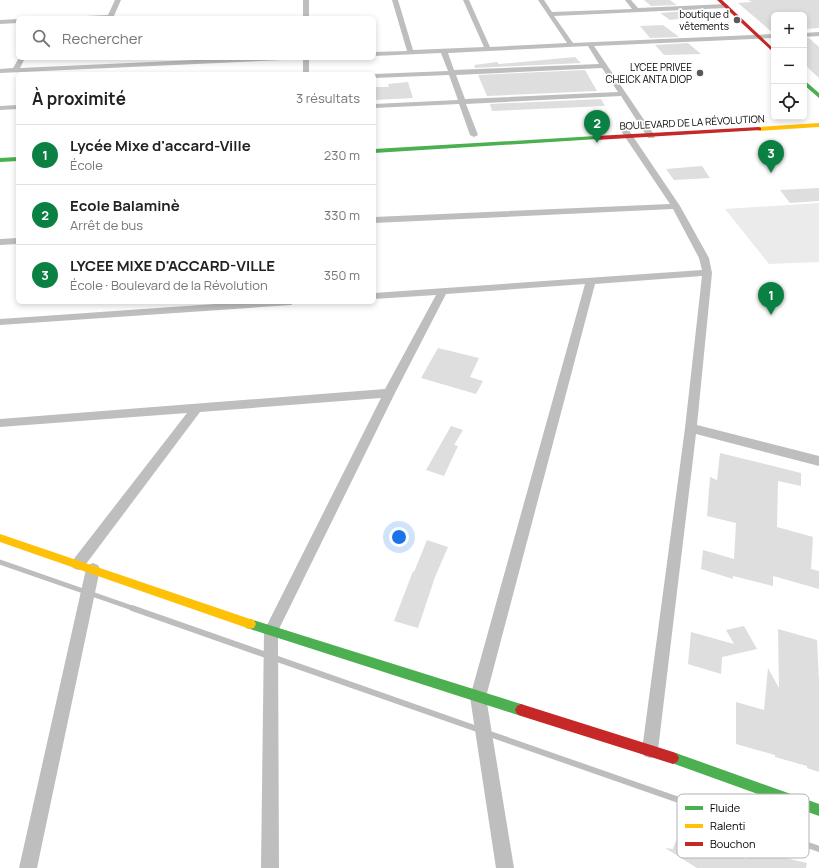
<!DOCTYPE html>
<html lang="fr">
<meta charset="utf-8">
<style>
:root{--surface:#fff;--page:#f2f2f2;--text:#222;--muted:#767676;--line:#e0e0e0;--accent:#0b8043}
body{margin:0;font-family:Manrope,sans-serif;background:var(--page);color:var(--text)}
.controls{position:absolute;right:12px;top:12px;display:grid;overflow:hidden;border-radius:6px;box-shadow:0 2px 6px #0003}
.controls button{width:36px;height:36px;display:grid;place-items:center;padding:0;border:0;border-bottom:1px solid var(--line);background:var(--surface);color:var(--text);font:20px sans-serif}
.you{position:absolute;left:399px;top:537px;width:14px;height:14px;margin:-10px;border:3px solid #fff;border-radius:50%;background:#1a73e8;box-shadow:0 0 0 6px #1a73e833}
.badge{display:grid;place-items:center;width:26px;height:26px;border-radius:50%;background:var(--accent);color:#fff;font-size:13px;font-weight:700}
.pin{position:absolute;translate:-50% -33px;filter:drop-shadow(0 1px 2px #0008)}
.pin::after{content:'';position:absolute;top:21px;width:14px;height:12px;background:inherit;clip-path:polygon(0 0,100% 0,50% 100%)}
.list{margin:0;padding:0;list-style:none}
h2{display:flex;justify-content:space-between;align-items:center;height:52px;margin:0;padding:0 16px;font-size:17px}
h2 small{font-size:13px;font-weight:400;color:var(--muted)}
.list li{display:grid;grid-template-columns:26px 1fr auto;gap:12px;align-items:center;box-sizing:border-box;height:60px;padding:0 16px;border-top:1px solid var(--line)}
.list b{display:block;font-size:15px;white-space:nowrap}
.list p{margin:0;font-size:13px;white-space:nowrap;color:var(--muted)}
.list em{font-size:13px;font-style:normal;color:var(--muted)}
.icon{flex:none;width:22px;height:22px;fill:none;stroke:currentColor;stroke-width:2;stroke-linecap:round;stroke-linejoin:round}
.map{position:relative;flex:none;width:819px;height:868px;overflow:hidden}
.search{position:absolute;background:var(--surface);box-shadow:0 2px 6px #0003;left:16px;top:16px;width:360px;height:44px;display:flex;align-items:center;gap:10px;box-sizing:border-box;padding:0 14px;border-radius:6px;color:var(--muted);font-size:15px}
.panel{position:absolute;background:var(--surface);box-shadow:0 2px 6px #0003;left:16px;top:72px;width:360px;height:232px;border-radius:6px}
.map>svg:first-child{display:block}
</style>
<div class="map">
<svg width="819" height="868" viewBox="0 0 819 868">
<rect width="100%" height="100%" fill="#fff"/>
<path fill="#ebebeb" d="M 819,203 L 819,262 L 769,264 L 725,209 Z"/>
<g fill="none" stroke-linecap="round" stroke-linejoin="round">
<path stroke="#bdbdbd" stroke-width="5" d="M 0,562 L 135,609"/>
<path stroke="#bdbdbd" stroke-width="6" d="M 132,608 L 480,730
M 487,733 L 819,849"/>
</g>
<path fill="#dedede" d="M 644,0 L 670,0 L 677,5 L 651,6 Z
M 748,0 L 819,0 L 819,28 L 804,29 L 804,14 L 774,15 L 773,33 L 738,3 L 752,2 Z
M 687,11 L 695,17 L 670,20 L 660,13 Z
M 663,25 L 679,37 L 650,38 L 640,26 Z
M 804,38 L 809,38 L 819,47 L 819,78 L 804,64 Z
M 688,43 L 701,54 L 664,55 L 655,45 Z
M 575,57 L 581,63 L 475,68 L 474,65 L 497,62 L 499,64 Z
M 585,70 L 597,91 L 487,96 L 478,75 Z
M 408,82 L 413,98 L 374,100 L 374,87 L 389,87 L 388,84 Z
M 601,99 L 605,106 L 492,111 L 490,104 Z
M 702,166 L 710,178 L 674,180 L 666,169 Z
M 819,188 L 819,201 L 790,203 L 780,190 Z
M 438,348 L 479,358 L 470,377 L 483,381 L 476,394 L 421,378 Z
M 451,426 L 463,430 L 454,445 L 458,446 L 444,476 L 426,470 Z
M 720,453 L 801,473 L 801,486 L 778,481 L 777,527 L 813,537 L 811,569 L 819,571 L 819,589 L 773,576 L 773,586 L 733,576 L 733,579 L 701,569 L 703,550 L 734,559 L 736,523 L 707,516 L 710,477 L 717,480 Z
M 427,540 L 448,547 L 435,577 L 418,628 L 394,621 L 413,571 L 414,572 Z
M 744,626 L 757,649 L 722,657 L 721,674 L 688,664 L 691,632 L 734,644 L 726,630 Z
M 778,629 L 817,640 L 819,681 L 819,772 L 807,768 L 807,766 L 775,757 L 775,755 L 736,744 L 736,702 L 764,710 L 768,668 L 779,688 Z
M 687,811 L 700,819 L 689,851 L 748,859 L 751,834 L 774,843 L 773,855 L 807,863 L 806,868 L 697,868 L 665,848 L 673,849 Z"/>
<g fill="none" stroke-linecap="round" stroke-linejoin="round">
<path fill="#bebebe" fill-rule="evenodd" d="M 115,0 L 121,0 L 113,18 L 82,18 L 85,16 L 108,15 Z
M 303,0 L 309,0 L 309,18 L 303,18 Z
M 392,0 L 398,0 L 413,50 L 484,47 L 463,0 L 469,0 L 490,47 L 567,43 L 538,0 L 544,0 L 552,12 L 632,9 L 625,0 L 631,0 L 638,8 L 726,4 L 729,6 L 726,8 L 554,16 L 573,43 L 774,34 L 774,38 L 594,46 L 655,136 L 654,138 L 648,138 L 621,96 L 466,104 L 478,135 L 474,137 L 470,135 L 459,104 L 374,108 L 374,104 L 458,100 L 449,75 L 374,78 L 374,74 L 448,71 L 441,53 L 374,56 L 374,52 L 407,51 ZM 588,46 L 599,64 L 454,70 L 448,53 ZM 602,68 L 618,92 L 465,99 L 456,75 Z
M 18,19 L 18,23 L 0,24 L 0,20 Z
M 819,32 L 819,36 L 804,37 L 804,33 Z
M 19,58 L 25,58 L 20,68 L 239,58 L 286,58 L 283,60 L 0,73 L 0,69 L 13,68 Z
M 303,58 L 309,58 L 309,74 L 303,74 Z
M 18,105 L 18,109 L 0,110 L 0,106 Z
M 620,126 L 626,126 L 680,206 L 709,258 L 712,273 L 697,425 L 819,456 L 819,466 L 696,434 L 658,750 L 656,756 L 650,758 L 644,756 L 642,750 L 685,428 L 702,276 L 595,284 L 486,697 L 514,868 L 496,868 L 470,697 L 585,284 L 446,294 L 395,393 L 278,631 L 279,868 L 261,868 L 264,631 L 381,398 L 200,412 L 83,568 L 78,570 L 73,568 L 71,564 L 73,560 L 187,413 L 0,427 L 0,419 L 385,389 L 436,295 L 374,299 L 374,293 L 702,270 L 699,258 L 673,209 L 374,223 L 374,217 L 670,204 L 619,128 Z
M 18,238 L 18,244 L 0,245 L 0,239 Z
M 244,302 L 296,302 L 291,305 L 0,325 L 0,319 Z
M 93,563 L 98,565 L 100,569 L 37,868 L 19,868 L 86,569 L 88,565 Z"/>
<path fill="#4caf50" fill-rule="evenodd" d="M 804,80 L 819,93 L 819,98 L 804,85 Z
M 596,136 L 598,137 L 598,139 L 374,153 L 374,149 Z
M 18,157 L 18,161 L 0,162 L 0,158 Z
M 250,619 L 521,704 L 525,706 L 527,710 L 525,714 L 521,716 L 250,629 L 246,628 L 244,624 L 246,620 Z
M 673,752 L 819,804 L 819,816 L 669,762 L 667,758 L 669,754 Z"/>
<path fill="#ffc107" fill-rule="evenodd" d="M 819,123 L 819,127 L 759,131 L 756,129 L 759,127 Z
M 0,534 L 250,619 L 254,620 L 256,624 L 254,628 L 250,629 L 0,542 Z"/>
<path fill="#c62828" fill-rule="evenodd" d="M 717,0 L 722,0 L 774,49 L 774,53 Z
M 759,127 L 761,128 L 761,130 L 596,140 L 593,138 L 596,136 Z
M 521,704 L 673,752 L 677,754 L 679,758 L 677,762 L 673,764 L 521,716 L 517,714 L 515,710 L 517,706 Z"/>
</g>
<g fill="#595959" stroke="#fff" stroke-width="1.5">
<circle cx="737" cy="20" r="4"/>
<circle cx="700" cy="73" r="4"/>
</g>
<g text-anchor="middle" stroke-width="3.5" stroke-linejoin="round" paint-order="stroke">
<g font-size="10" fill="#000" stroke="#fff" text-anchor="end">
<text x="729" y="18">boutique d<tspan x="729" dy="12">vêtements</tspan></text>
<text x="692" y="71">LYCEE PRIVEE<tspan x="692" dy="12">CHEICK ANTA DIOP</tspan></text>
</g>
<g font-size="10" fill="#000" stroke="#fff">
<text transform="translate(692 122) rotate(-3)" y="4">BOULEVARD DE LA RÉVOLUTION</text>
</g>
</g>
<rect x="677" y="794" width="132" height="64" rx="6" fill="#fff" stroke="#b2b2b2" stroke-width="1"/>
<rect x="685" y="806" width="18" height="4" fill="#4caf50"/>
<rect x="685" y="824" width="18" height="4" fill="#ffc107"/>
<rect x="685" y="842" width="18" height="4" fill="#c62828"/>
<g font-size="11" fill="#000">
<text x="710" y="812">Fluide</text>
<text x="710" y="830">Ralenti</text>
<text x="710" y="848">Bouchon</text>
</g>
</svg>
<div class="controls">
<button>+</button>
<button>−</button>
<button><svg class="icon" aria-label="locate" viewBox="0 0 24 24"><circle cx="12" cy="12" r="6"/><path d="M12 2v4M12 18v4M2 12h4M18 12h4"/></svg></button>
</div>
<div class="you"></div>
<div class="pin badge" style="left:771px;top:315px">1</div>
<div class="pin badge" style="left:597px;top:143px">2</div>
<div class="pin badge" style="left:771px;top:173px">3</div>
<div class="search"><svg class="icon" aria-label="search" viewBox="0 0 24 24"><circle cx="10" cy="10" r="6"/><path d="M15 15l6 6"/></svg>Rechercher</div>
<section class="panel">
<h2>À proximité<small>3 résultats</small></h2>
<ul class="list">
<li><span class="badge">1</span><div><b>Lycée Mixe d'accard-Ville</b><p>École</p></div><em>230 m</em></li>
<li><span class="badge">2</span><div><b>Ecole Balaminè</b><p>Arrêt de bus</p></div><em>330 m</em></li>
<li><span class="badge">3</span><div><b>LYCEE MIXE D'ACCARD-VILLE</b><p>École · Boulevard de la Révolution</p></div><em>350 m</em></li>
</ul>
</section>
</div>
